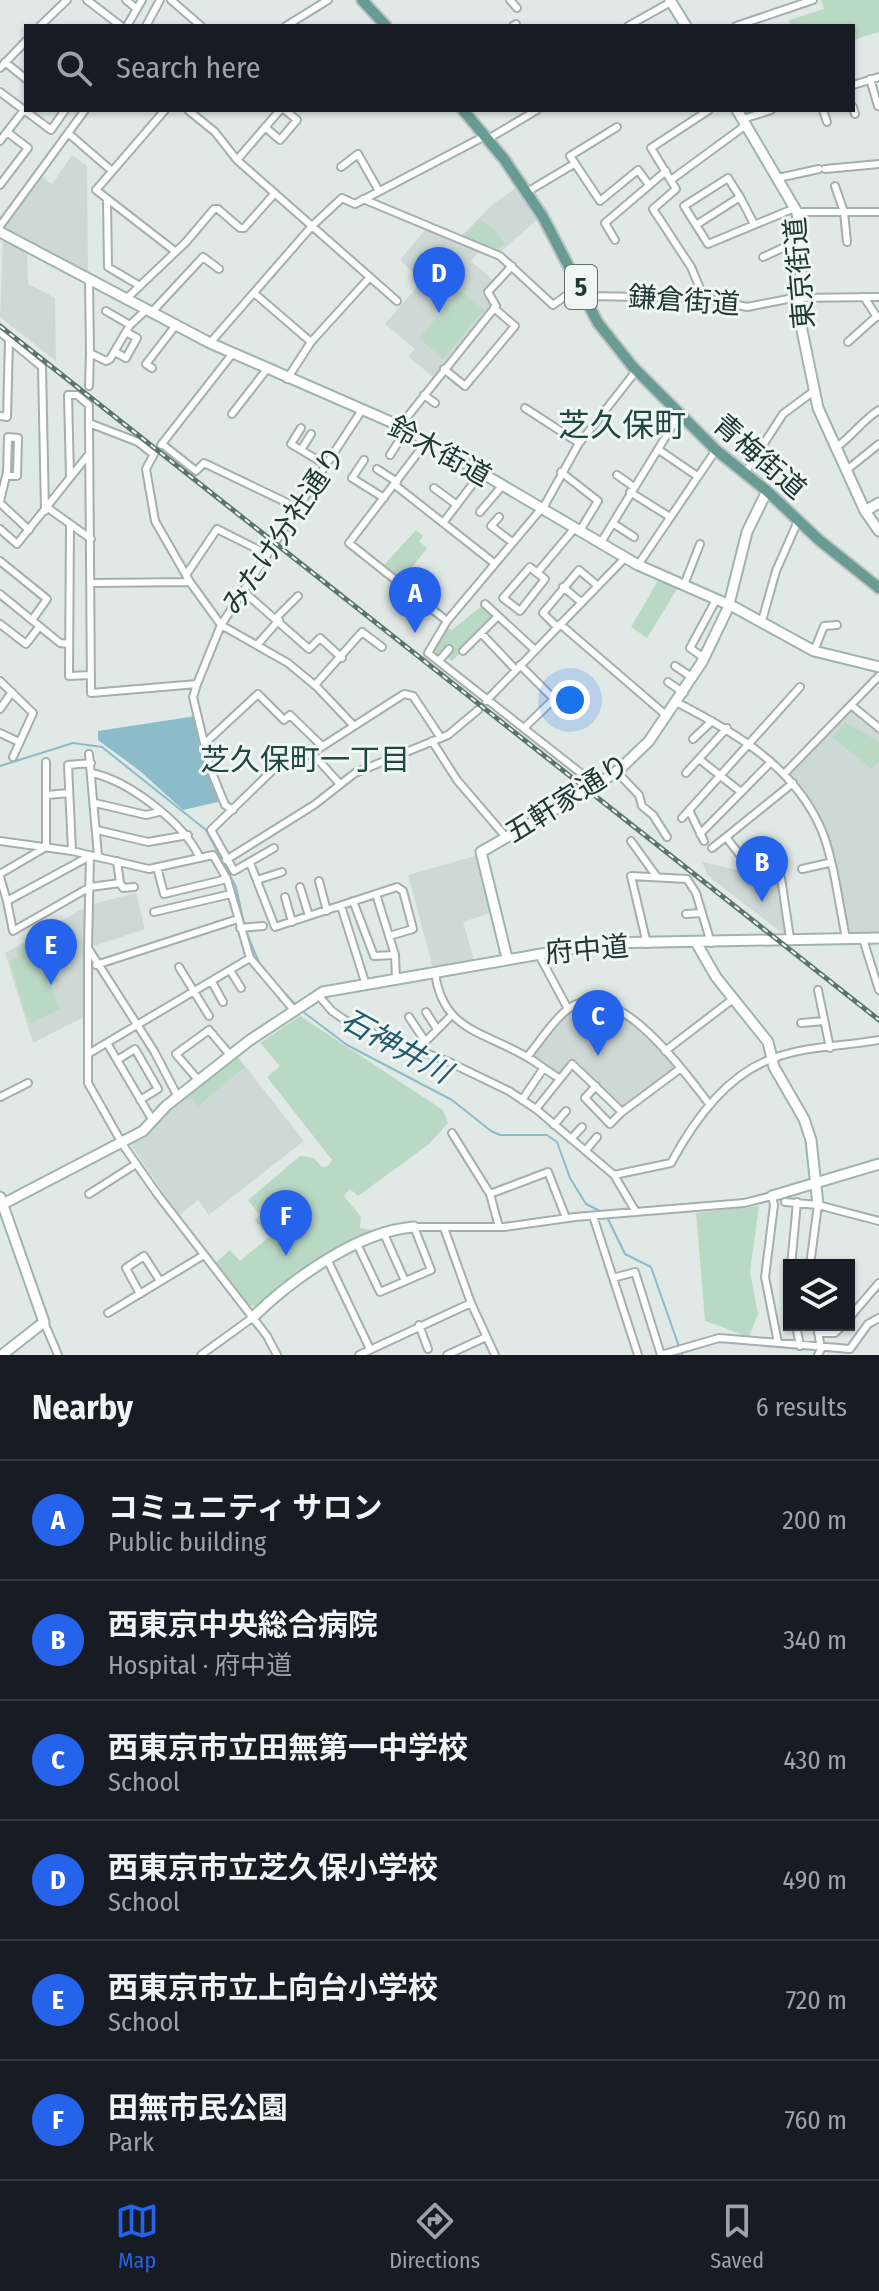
<!DOCTYPE html>
<meta charset="utf-8">
<style>
:root{--surface:#171b24;--page:#242831;--text:#f1f3f6;--muted:#9ea1a6;--line:#363941;--accent:#2563eb}
body{margin:0;font-family:"Fira Sans Condensed","Noto Sans JP",sans-serif;background:var(--page);color:var(--text)}
.controls{position:absolute;right:24px;bottom:24px;display:grid;overflow:hidden;border-radius:0px;box-shadow:0 2px 6px #0004}
.controls button{width:72px;height:72px;display:grid;place-items:center;padding:0;border:0;border-bottom:2px solid var(--line);background:var(--surface);color:var(--text);font:40px sans-serif}
.you{position:absolute;left:570px;top:700px;width:28px;height:28px;margin:-20px;border:6px solid #fff;border-radius:50%;background:#1a73e8;box-shadow:0 0 0 12px #1a73e833}
.badge{display:grid;place-items:center;width:52px;height:52px;border-radius:50%;background:var(--accent);color:#fff;font-size:26px;font-weight:700}
.pin{position:absolute;translate:-50% -66px;filter:drop-shadow(0 2px 4px #0008)}
.pin::after{content:'';position:absolute;top:42px;width:28px;height:24px;background:inherit;clip-path:polygon(0 0,100% 0,50% 100%)}
.list{margin:0;padding:0;list-style:none}
h2{display:flex;justify-content:space-between;align-items:center;height:104px;margin:0;padding:0 32px;font-size:34px}
h2 small{font-size:26px;font-weight:400;color:var(--muted)}
.list li{display:grid;grid-template-columns:52px 1fr auto;gap:24px;align-items:center;box-sizing:border-box;height:120px;padding:0 32px;border-top:2px solid var(--line)}
.list b{display:block;font-size:30px;white-space:nowrap}
.list p{margin:0;font-size:26px;white-space:nowrap;color:var(--muted)}
.list em{font-size:26px;font-style:normal;color:var(--muted)}
.icon{flex:none;width:44px;height:44px;fill:none;stroke:currentColor;stroke-width:2;stroke-linecap:round;stroke-linejoin:round}
.map{position:relative;flex:none;width:879px;height:1355px;overflow:hidden}
.search{position:absolute;background:var(--surface);box-shadow:0 2px 6px #0004;left:24px;right:24px;top:24px;height:88px;display:flex;align-items:center;gap:20px;box-sizing:border-box;padding:0 28px;border-radius:0px;color:var(--muted);font-size:30px}
.sheet{height:824px;background:var(--surface)}
nav{display:flex;justify-content:space-around;align-items:center;box-sizing:border-box;height:112px;border-top:2px solid var(--line);background:var(--surface);font-size:22px;color:var(--muted)}
nav a{display:grid;justify-items:center;gap:4px}
nav .on{color:var(--accent)}
.map>svg:first-child{display:block}
</style>
<div class="map">
<svg width="879" height="1355" viewBox="0 0 879 1355">
<rect width="100%" height="100%" fill="#e0e9e6"/>
<path fill="#ced9d5" d="M 72,155 L 87,166 L 88,274 L 3,228 L 41,176 L 52,184 Z
M 517,187 L 539,218 L 499,253 L 459,238 L 492,205 Z
M 425,230 L 480,250 L 471,261 L 494,281 L 482,294 L 492,303 L 433,377 L 408,356 L 415,349 L 385,324 L 422,281 L 400,260 Z
M 3,237 L 27,251 L 28,284 L 55,298 L 56,361 L 0,317 Z
M 852,709 L 879,731 L 879,934 L 846,933 L 824,829 L 789,776 Z
M 475,856 L 490,913 L 463,922 L 474,960 L 433,968 L 408,875 Z
M 702,862 L 779,879 L 785,935 L 708,876 Z
M 136,893 L 145,929 L 88,948 L 86,1016 L 33,1043 L 5,953 L 89,905 Z
M 590,1002 L 616,1010 L 674,1064 L 674,1069 L 623,1108 L 568,1057 L 569,1062 L 558,1074 L 532,1058 L 565,1015 Z
M 237,1056 L 304,1141 L 209,1215 L 198,1200 L 179,1216 L 131,1145 L 148,1133 L 173,1104 Z"/>
<path fill="#bad9c5" d="M 821,0 L 879,0 L 879,32 L 853,40 L 853,26 L 790,26 L 789,20 L 824,9 Z
M 479,219 L 493,228 L 505,244 L 495,251 L 462,238 Z
M 460,290 L 484,310 L 443,359 L 419,338 Z
M 416,530 L 423,536 L 419,541 L 427,548 L 403,579 L 384,565 Z
M 659,579 L 679,586 L 647,638 L 631,627 Z
M 483,605 L 496,617 L 452,661 L 443,654 L 438,660 L 430,652 L 446,628 L 452,630 Z
M 845,722 L 879,742 L 879,761 L 872,769 L 833,738 Z
M 40,936 L 55,966 L 52,968 L 58,981 L 51,986 L 60,1009 L 31,1023 L 29,1020 L 35,1017 L 27,1018 L 10,961 L 19,956 L 16,949 Z
M 300,1016 L 443,1110 L 448,1123 L 429,1144 L 358,1196 L 350,1189 L 344,1196 L 361,1217 L 360,1228 L 378,1231 L 308,1266 L 257,1306 L 244,1305 L 214,1264 L 230,1250 L 240,1261 L 269,1237 L 255,1220 L 259,1216 L 309,1222 L 260,1215 L 248,1200 L 300,1156 L 314,1158 L 322,1167 L 328,1166 L 332,1160 L 267,1077 L 280,1066 L 260,1043 Z
M 237,1057 L 245,1067 L 198,1106 L 189,1095 Z
M 759,1206 L 750,1272 L 758,1314 L 749,1337 L 705,1321 L 696,1213 Z"/>
<path fill="#8cbbca" d="M 196,716 L 205,763 L 222,801 L 183,810 L 140,771 L 98,740 L 98,731 Z"/>
<g fill="none" stroke-linecap="round" stroke-linejoin="round">
<path stroke="#8cbbca" stroke-width="2" d="M 0,766 L 73,743 L 102,747 L 206,830 L 236,887 L 244,924
M 246,931 L 260,965
M 277,985 L 297,1006
M 302,1011 L 347,1045 L 452,1100 L 491,1131 L 500,1135 L 547,1135 L 557,1142 L 570,1178 L 586,1204 L 602,1212
M 607,1217 L 625,1254 L 651,1267 L 682,1355"/>
<defs>
<path id="street" d="M 87,0 L 121,26
M 126,0 L 137,9
M 171,0 L 201,26
M 510,0 L 517,8
M 40,26 L 67,0
M 127,26 L 142,0
M 146,26 L 160,0
M 286,26 L 328,0
M 513,26 L 516,24
M 628,26 L 671,2
M 736,26 L 813,0
M 5,62 L 26,79
M 0,68 L 26,41
M 870,79 L 878,106
M 853,85 L 879,77
M 0,92 L 51,130 L 65,110
M 853,107 L 855,114
M 165,110 L 96,190 L 176,252
M 188,110 L 215,132 L 237,160 L 397,301
M 823,110 L 827,122
M 743,119 L 771,110
M 265,127 L 280,140 L 297,120 L 285,110
M 617,127 L 570,156 L 600,201 L 638,170 L 649,185
M 68,133 L 112,171
M 488,139 L 537,110
M 0,141 L 24,110
M 237,160 L 280,110
M 341,167 L 358,154 L 379,191
M 825,169 L 879,164
M 778,178 L 819,169
M 671,180 L 746,125
M 0,185 L 28,148 L 7,132
M 835,186 L 844,212 L 847,242
M 527,192 L 574,164
M 363,199 L 500,256 L 553,305 L 581,285
M 107,200 L 108,267 L 140,286
M 797,212 L 879,212
M 754,224 L 740,197 L 696,225 L 708,244 L 795,208
M 696,225 L 684,206 L 728,178 L 740,197
M 0,226 L 85,110
M 615,240 L 605,223 L 666,171
M 763,257 L 800,240
M 89,279 L 90,353
M 254,293 L 311,342
M 585,296 L 704,298 L 747,307 L 793,298 L 879,297
M 864,297 L 877,317
M 704,298 L 691,267 L 653,209 L 676,189 L 651,148 L 709,110
M 126,299 L 186,242 L 214,209 L 218,209 L 240,228 L 244,228 L 275,193
M 106,311 L 130,325
M 151,313 L 203,257 L 219,269
M 0,332 L 42,367 L 45,511
M 848,342 L 877,316
M 210,343 L 312,226 L 342,198 L 355,204 L 485,136
M 115,352 L 126,358 L 137,338 L 126,332
M 152,368 L 146,364 L 176,325
M 444,369 L 465,386 L 515,326 L 494,308
M 287,379 L 311,342 L 370,277
M 89,386 L 90,353 L 106,361 L 110,359 L 130,325 L 146,310
M 424,395 L 435,403
M 525,408 L 579,443
M 232,414 L 267,369
M 0,416 L 7,417 L 9,340
M 400,426 L 496,306 L 488,292 L 512,266
M 301,428 L 291,444 L 326,465
M 427,441 L 349,543 L 447,621 L 428,653 L 596,785
M 162,444 L 196,471 L 204,463 L 298,508
M 161,445 L 233,353
M 838,446 C 854,434 863,420 879,410
M 301,450 L 311,434
M 659,450 L 697,476
M 155,452 L 146,469 L 155,521 L 190,582 L 221,625 L 288,663 L 317,687 L 353,725
M 153,454 L 138,442 L 89,423 L 91,693 L 197,684
M 390,455 L 407,429
M 364,460 L 352,478 L 384,498
M 377,469 L 397,482
M 848,469 L 879,444
M 561,472 L 598,501 L 579,532
M 745,473 L 783,414 L 814,391
M 617,475 L 634,487
M 70,476 L 68,395 L 77,395 L 89,405 L 89,423
M 395,485 L 494,563
M 434,488 L 457,505
M 630,492 L 670,517
M 0,501 L 7,472 L 8,437 L 18,438 L 17,476 L 7,476
M 0,503 L 29,530
M 48,508 L 91,539
M 542,510 L 578,445 L 636,371
M 480,512 L 502,486
M 499,517 L 491,526 L 512,542
M 443,523 L 481,473
M 70,524 L 69,676 L 90,675
M 614,524 L 634,537
M 0,529 L 17,544 L 89,454
M 600,544 L 679,415
M 0,561 L 47,599 L 32,620
M 638,565 L 716,450
M 537,573 L 530,567 L 503,598 L 520,611 L 545,579 L 537,573 L 574,529
M 186,575 L 217,529 L 267,554
M 92,583 L 190,582
M 684,585 L 700,544
M 563,587 L 581,602
M 243,591 L 309,649 L 320,638 L 342,658
M 0,594 L 60,643 L 69,644
M 485,604 L 498,616
M 276,618 L 298,596
M 447,621 L 541,509
M 762,621 L 776,571 L 798,521
M 0,624 L 26,644 L 39,627
M 560,624 L 667,716
M 557,627 L 543,613 L 579,570 L 598,586
M 481,633 L 515,669
M 257,645 L 279,620
M 463,651 L 498,616 L 535,650
M 814,651 L 824,626 L 837,625
M 704,658 L 690,648 L 716,600
M 439,661 L 449,649
M 520,665 L 554,699 L 524,728
M 675,666 L 693,678
M 0,681 L 33,713 L 13,757
M 668,682 L 684,693
M 315,685 L 362,632 L 382,647
M 486,701 L 625,558
M 678,703 C 736,733 795,767 822,831 C 834,861 839,905 846,938
M 851,705 L 879,728
M 0,709 L 12,692
M 0,733 L 19,742
M 693,739 L 712,721
M 432,741 L 457,780 L 505,836
M 204,744 L 258,694 L 284,720 L 290,715 L 322,746
M 312,753 L 339,783
M 89,754 L 98,856
M 699,759 L 741,792
M 616,771 L 639,795 L 642,806 L 653,815 L 667,837
M 92,773 C 129,781 184,823 200,858
M 686,773 L 727,728
M 785,773 L 879,676
M 47,795 L 69,793
M 95,803 L 146,815 L 159,812
M 233,810 L 225,805 L 210,768 L 193,697 L 197,684 L 221,625 L 362,410
M 689,810 L 704,841
M 682,818 L 800,687
M 97,830 L 148,842 L 188,835
M 700,834 L 771,762
M 0,841 L 72,851 L 149,869 L 213,855 L 227,879 L 250,958 L 293,1009
M 631,841 L 657,877
M 274,848 L 234,871 L 211,830 L 276,767 L 312,753 L 404,694 L 413,696 L 441,738
M 712,848 L 726,837
M 72,851 L 68,765 L 91,763
M 90,856 L 88,948 L 154,1051 L 178,1097
M 90,856 L 7,901 L 13,931 L 90,887 L 120,883 L 117,861
M 226,860 L 314,805 L 355,773 L 448,735 L 478,710
M 250,863 L 275,927 L 397,887 L 403,891 L 413,929 L 389,936
M 157,867 L 164,894 L 227,879
M 802,869 L 829,863
M 0,874 L 46,847 L 46,762
M 0,877 L 7,901
M 257,880 L 282,872
M 319,881 L 327,911
M 120,883 L 123,888 L 134,887
M 300,887 L 309,916
M 376,894 L 395,955 L 396,979
M 285,897 L 292,922
M 353,901 L 374,956 L 395,955
M 341,906 L 366,985
M 154,912 L 231,894
M 686,914 L 702,913
M 240,928 L 263,926
M 790,938 L 781,878 L 750,868 L 726,837 L 793,783
M 863,939 L 879,990
M 647,944 L 631,876 L 687,879 L 696,893 L 711,943
M 88,948 L 88,1083 L 123,1145 L 158,1195 L 267,1336 L 277,1355
M 538,953 L 568,1009
M 96,965 L 238,919
M 179,967 L 209,1016
M 230,970 L 241,988
M 435,972 C 442,1031 485,1032 527,1057 C 538,1063 548,1072 559,1078
M 212,982 L 223,1002
M 818,990 L 830,1048
M 318,995 L 332,1011 L 352,1025 L 449,1062 L 509,1091 L 536,1109 L 614,1175 L 636,1212
M 426,1012 L 437,1029
M 409,1017 L 425,1041
M 801,1023 L 824,1021
M 107,1043 L 153,1121
M 419,1048 L 451,1016
M 665,1051 L 733,999
M 88,1054 L 250,958
M 527,1057 C 540,1042 552,1021 568,1009 C 615,973 685,1073 710,1105
M 117,1060 L 135,1049 L 158,1089 L 140,1100
M 199,1081 L 176,1054 L 209,1030 L 230,1055
M 596,1086 L 585,1098 L 610,1124 L 622,1112
M 0,1097 L 28,1083
M 522,1100 L 543,1069
M 536,1109 L 572,1064 L 622,1112 L 681,1068
M 554,1125 L 566,1111
M 452,1133 L 490,1194 L 499,1227
M 571,1139 L 582,1127
M 586,1150 L 597,1137
M 614,1175 L 671,1163 C 693,1122 726,1074 774,1058 C 806,1046 845,1046 879,1040
M 89,1194 L 136,1164
M 490,1194 L 548,1172 L 566,1218
M 785,1202 L 818,1205 L 879,1221
M 593,1216 L 638,1355
M 444,1228 L 471,1303 L 495,1355
M 384,1234 L 405,1281
M 358,1246 L 380,1292 L 431,1270 L 414,1227 L 504,1227 L 575,1217 L 744,1203 L 772,1196 L 774,1205 L 765,1277 L 778,1343
M 328,1261 L 370,1349
M 810,1265 L 818,1205
M 613,1278 L 635,1272 L 661,1355
M 789,1288 L 797,1202
M 140,1294 L 126,1268 L 144,1256 L 160,1281
M 108,1313 L 204,1255
M 849,1318 L 879,1283
M 44,1322 L 58,1355
M 419,1325 L 428,1349
M 796,1325 L 800,1346
M 817,1325 L 821,1349 L 818,1355
M 818,1333 L 835,1333 L 843,1325
M 201,1355 L 252,1318
M 359,1355 L 471,1303
M 447,1355 L 486,1337
M 661,1355 L 719,1338 L 850,1349 L 868,1324 L 879,1318"/>
<path id="secondary" d="M 670,0 L 686,26
M 737,110 L 797,212 L 802,259 L 798,311 L 818,408 L 865,511 L 879,531
M 0,232 L 210,343 L 407,429 L 638,565 L 734,607 L 814,651 L 879,667
M 865,511 L 879,503
M 697,944 L 716,977 L 768,1042 L 774,1067 L 804,1119 L 811,1140 L 818,1205
M 507,958 L 481,852 L 592,788 L 620,769 L 649,741 L 702,662 L 728,608 L 747,532 L 767,491
M 772,1196 L 879,1164
M 0,1197 L 44,1322 L 2,1355
M 3,1204 L 143,1131 L 166,1106 L 250,1040 L 323,992 L 604,943 L 879,938
M 252,1318 C 291,1280 358,1231 414,1227"/>
<path id="primary" d="M 362,0 L 386,26
M 463,110 L 504,159 L 543,217 L 598,323 L 633,367 L 716,450 L 767,491 L 819,540 L 879,588"/>
</defs>
<use href="#street" stroke="#a3b0ad" stroke-width="10"/>
<use href="#secondary" stroke="#a0b4af" stroke-width="13"/>
<use href="#primary" stroke="#bdc3c2" stroke-width="14"/>
<use href="#street" stroke="#fff" stroke-width="6"/>
<use href="#secondary" stroke="#fff" stroke-width="9"/>
<use href="#primary" stroke="#689b93" stroke-width="10"/>
<defs>
<path id="rail" d="M 0,326 L 879,1020"/>
</defs>
<use href="#rail" stroke="#5c7470" stroke-width="5"/>
<use href="#rail" stroke="#f0f6f4" stroke-width="2" stroke-dasharray="6" stroke-linecap="butt"/>
</g>
<g text-anchor="middle" stroke-width="6" stroke-linejoin="round" paint-order="stroke">
<rect fill="#f0f6f4" stroke="#60716e" stroke-width="2" x="565" y="265" width="32" height="44" rx="6"/>
<g font-size="26" font-weight="bold" fill="#223834">
<text x="581" y="296">5</text>
</g>
<g font-size="28" fill="#223834" stroke="#f0f6f4">
<text transform="translate(799 273) rotate(-95)" y="10">東京街道</text>
<text transform="translate(684 300) rotate(4)" y="10">鎌倉街道</text>
<text transform="translate(440 451) rotate(29)" y="10">鈴木街道</text>
<text transform="translate(760 456) rotate(41)" y="10">青梅街道</text>
<text transform="translate(283 530) rotate(-56)" y="10">みたけ分社通り</text>
<text transform="translate(567 798) rotate(-32)" y="10">五軒家通り</text>
<text transform="translate(587 949) rotate(-5)" y="10">府中道</text>
</g>
<g font-size="30" fill="#204842" stroke="#f0f6f4">
<text x="305" y="770">芝久保町一丁目</text>
</g>
<g font-size="30" font-style="italic" fill="#225a6e" stroke="#f0f6f4">
<text transform="translate(396 1046) rotate(29)" y="10">石神井川</text>
</g>
<g font-size="32" fill="#204842" stroke="#f0f6f4">
<text x="622" y="436">芝久保町</text>
</g>
</g>
</svg>
<div class="controls">
<button><svg class="icon" aria-label="layers" viewBox="0 0 24 24"><path d="M12 4l9 5-9 5-9-5zM3 14l9 5 9-5"/></svg></button>
</div>
<div class="you"></div>
<div class="pin badge" style="left:415px;top:633px">A</div>
<div class="pin badge" style="left:762px;top:902px">B</div>
<div class="pin badge" style="left:598px;top:1056px">C</div>
<div class="pin badge" style="left:439px;top:313px">D</div>
<div class="pin badge" style="left:51px;top:985px">E</div>
<div class="pin badge" style="left:286px;top:1256px">F</div>
<div class="search"><svg class="icon" aria-label="search" viewBox="0 0 24 24"><circle cx="10" cy="10" r="6"/><path d="M15 15l6 6"/></svg>Search here</div>
</div>
<section class="sheet">
<h2>Nearby<small>6 results</small></h2>
<ul class="list">
<li><span class="badge">A</span><div><b>コミュニティ サロン</b><p>Public building</p></div><em>200 m</em></li>
<li><span class="badge">B</span><div><b>西東京中央総合病院</b><p>Hospital · 府中道</p></div><em>340 m</em></li>
<li><span class="badge">C</span><div><b>西東京市立田無第一中学校</b><p>School</p></div><em>430 m</em></li>
<li><span class="badge">D</span><div><b>西東京市立芝久保小学校</b><p>School</p></div><em>490 m</em></li>
<li><span class="badge">E</span><div><b>西東京市立上向台小学校</b><p>School</p></div><em>720 m</em></li>
<li><span class="badge">F</span><div><b>田無市民公園</b><p>Park</p></div><em>760 m</em></li>
</ul>
</section>
<nav>
<a class="on"><svg class="icon" aria-label="map" viewBox="0 0 24 24"><path d="M3 6l6-2 6 2 6-2v14l-6 2-6-2-6 2zM9 4v14M15 6v14"/></svg>Map</a>
<a><svg class="icon" aria-label="directions" viewBox="0 0 24 24"><path d="M12 3l9 9-9 9-9-9zM9 14v-3h6M13 9l2 2-2 2"/></svg>Directions</a>
<a><svg class="icon" aria-label="saved" viewBox="0 0 24 24"><path d="M7 4h10v16l-5-4-5 4z"/></svg>Saved</a>
</nav>
